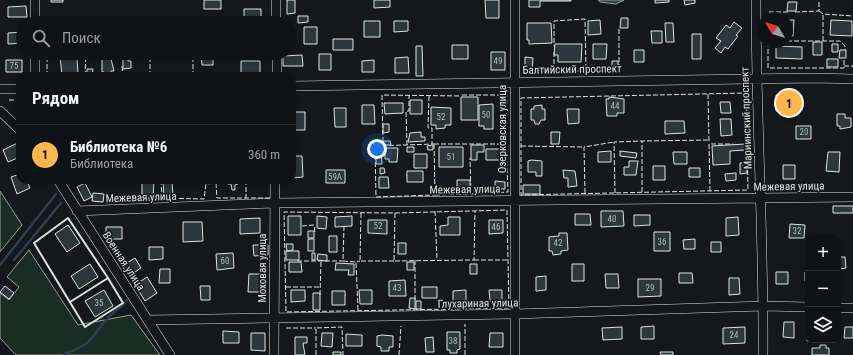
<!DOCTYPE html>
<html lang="ru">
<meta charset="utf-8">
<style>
:root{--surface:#0f1215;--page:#1d2022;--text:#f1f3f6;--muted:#9b9ea0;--line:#2f3234;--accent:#ffb74d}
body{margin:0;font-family:"Roboto Condensed",sans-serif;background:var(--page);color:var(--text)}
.controls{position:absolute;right:12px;bottom:12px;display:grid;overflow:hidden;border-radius:8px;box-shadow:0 2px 6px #0003}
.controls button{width:36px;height:36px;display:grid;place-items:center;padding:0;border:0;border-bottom:1px solid var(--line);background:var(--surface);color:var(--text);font:20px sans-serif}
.compass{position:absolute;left:757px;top:12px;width:36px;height:36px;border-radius:50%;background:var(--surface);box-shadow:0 2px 6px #0003;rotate:308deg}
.you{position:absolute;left:377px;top:149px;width:14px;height:14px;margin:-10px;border:3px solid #fff;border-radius:50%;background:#1a73e8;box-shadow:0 0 0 6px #1a73e833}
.badge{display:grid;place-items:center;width:26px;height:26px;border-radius:50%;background:var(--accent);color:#111;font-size:13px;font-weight:700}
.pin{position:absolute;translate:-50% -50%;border:2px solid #fff;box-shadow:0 1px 4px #0006}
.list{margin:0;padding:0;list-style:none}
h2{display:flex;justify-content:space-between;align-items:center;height:52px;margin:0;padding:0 16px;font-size:17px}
h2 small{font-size:13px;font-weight:400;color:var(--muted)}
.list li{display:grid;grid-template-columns:26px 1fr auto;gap:12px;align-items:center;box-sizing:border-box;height:60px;padding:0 16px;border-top:1px solid var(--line)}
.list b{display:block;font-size:15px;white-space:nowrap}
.list p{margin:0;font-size:13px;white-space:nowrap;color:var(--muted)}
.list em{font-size:13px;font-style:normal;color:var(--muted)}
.icon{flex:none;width:22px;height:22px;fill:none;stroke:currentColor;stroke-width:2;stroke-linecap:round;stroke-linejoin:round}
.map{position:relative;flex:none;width:853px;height:355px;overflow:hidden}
.search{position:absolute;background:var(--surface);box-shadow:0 2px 6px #0003;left:16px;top:16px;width:280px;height:44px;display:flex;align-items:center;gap:10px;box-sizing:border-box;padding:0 14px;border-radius:22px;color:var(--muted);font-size:15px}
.panel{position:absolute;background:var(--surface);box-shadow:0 2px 6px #0003;left:16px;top:72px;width:280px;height:112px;border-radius:12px}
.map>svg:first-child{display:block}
</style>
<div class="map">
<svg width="853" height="355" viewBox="0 0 853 355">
<rect width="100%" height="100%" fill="#14181c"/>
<path fill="#1a2d24" stroke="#939e99" d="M 0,191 L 22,225 L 0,252 Z
M 29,250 L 78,325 L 131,315 L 160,355 L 16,355 L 0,338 L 0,293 L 9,300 L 19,287 L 7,277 Z"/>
<path fill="#2f3f4d" stroke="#939e99" d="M 598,0 L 624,0 L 616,4 L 600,2 Z"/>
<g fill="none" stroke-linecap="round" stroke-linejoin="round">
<path stroke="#2f3f4d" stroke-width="2.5" d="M 14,260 L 61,203
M 0,265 L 56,194
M 65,355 L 66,353 C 95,344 90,336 109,317 C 115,310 122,308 127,300"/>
</g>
<path fill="#2c363c" stroke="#d8e6dc" d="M 51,0 L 63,0 L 63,2 L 51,2 Z
M 204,0 L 221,0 L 221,9 L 204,9 Z
M 287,0 L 295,0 L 295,13 L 287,14 Z
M 374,0 L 390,0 L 390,7 L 374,8 Z
M 485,0 L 499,0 L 499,18 L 486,18 Z
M 529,0 L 571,0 L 571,1 L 540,1 L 540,7 L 529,7 Z
M 655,0 L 669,0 L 669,2 L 655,3 Z
M 684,0 L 695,0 L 695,3 L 685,5 Z
M 788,2 L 797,2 L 796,11 L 787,11 Z
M 26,6 L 27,17 L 8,17 L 8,7 Z
M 244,9 L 261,9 L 261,20 L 244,20 Z
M 298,16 L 308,16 L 308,22 L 298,23 Z
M 621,18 L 628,18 L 628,28 L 620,28 Z
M 600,20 L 601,34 L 588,35 L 588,21 Z
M 787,20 L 794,20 L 793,36 L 787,35 Z
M 831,20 L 852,21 L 852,36 L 830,35 Z
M 364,21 L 380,21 L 380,37 L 364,37 Z
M 394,21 L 408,21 L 408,31 L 394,32 Z
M 734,22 L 742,28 L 736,35 L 738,36 L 728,49 L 725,47 L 721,53 L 715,48 L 721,41 L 716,38 L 726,25 L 730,28 Z
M 527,23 L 551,23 L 552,43 L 529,44 L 529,40 L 527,40 Z
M 665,23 L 673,23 L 674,42 L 666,42 Z
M 304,27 L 317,27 L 317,44 L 304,44 Z
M 651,31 L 662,31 L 662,43 L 652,43 Z
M 23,32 L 23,43 L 8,44 L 8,33 Z
M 692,34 L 701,34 L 701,59 L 692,59 Z
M 333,39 L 353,39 L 353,50 L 333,50 Z
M 813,42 L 822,42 L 822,55 L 813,55 Z
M 555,44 L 582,44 L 581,62 L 558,62 L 558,55 L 554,55 Z
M 593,44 L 607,44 L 606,59 L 593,59 Z
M 832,44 L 838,44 L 838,52 L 832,52 Z
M 452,45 L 468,45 L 468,59 L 452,59 Z
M 416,46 L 422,46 L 423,76 L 416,76 Z
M 776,46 L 802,47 L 802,59 L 776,58 Z
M 634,50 L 644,50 L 644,62 L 634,62 Z
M 840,50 L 846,50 L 846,58 L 839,58 Z
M 491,52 L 505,52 L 505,70 L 491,70 Z
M 175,53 L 183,53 L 183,59 L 175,59 Z
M 201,53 L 213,53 L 213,65 L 202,65 Z
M 319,54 L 331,54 L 331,70 L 319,70 Z
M 63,55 L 73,55 L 73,57 L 77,57 L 78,75 L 62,75 L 60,57 L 63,57 Z
M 102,55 L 114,55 L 114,59 L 111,59 L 114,71 L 111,71 L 111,75 L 105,75 L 104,72 L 102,72 Z
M 302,55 L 303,66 L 283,66 L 283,56 Z
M 123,56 L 128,56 L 128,61 L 131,61 L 131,68 L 123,69 Z
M 408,57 L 409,73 L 395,73 L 395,58 Z
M 525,57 L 533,58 L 532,71 L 525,71 Z
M 827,59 L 838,59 L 838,67 L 827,67 Z
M 6,60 L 22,60 L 22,72 L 6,72 Z
M 374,60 L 374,72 L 362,72 L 362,61 Z
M 241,61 L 260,61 L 260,73 L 241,74 Z
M 612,61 L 618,61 L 618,67 L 612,67 Z
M 87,69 L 93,69 L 92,76 L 87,76 Z
M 800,94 L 800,111 L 776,111 L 776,95 Z
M 461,97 L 478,97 L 478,120 L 461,120 Z
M 609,97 L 624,99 L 624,113 L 617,113 L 617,116 L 607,116 L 606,99 L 609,99 Z
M 410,100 L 422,100 L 422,114 L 410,114 Z
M 720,102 L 730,102 L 731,113 L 721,113 Z
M 384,103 L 403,103 L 403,113 L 385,114 Z
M 493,104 L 493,129 L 484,129 L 484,126 L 479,126 L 479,105 Z
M 362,105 L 374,105 L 375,124 L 362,124 Z
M 542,105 L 542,109 L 545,109 L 545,120 L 541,120 L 539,124 L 535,124 L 534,120 L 531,120 L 531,109 L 534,109 L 534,106 Z
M 431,107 L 451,108 L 451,125 L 445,125 L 445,128 L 436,129 L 436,125 L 431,125 Z
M 334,108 L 346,108 L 346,127 L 335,127 Z
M 567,109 L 579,109 L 579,123 L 568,124 Z
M 294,112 L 305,112 L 305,130 L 294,130 Z
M 837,114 L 845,114 L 845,118 L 851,118 L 851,127 L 840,129 L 840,126 L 837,126 Z
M 720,119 L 731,119 L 732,135 L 721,136 Z
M 665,121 L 684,121 L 685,133 L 665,134 Z
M 383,124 L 389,124 L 389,132 L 383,133 Z
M 796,126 L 811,126 L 811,139 L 796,139 Z
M 421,132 L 421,137 L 425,137 L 425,141 L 408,142 L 410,133 Z
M 551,132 L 560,132 L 559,144 L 551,144 Z
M 383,141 L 390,141 L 391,145 L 383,145 Z
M 20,142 L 20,157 L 8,162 L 3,150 Z
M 745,144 L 745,150 L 730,151 L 730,164 L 713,165 L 712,146 Z
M 433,145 L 433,150 L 428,150 L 427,146 Z
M 471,145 L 484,145 L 484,152 L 477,152 L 477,160 L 471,160 Z
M 407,147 L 414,147 L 414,152 L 407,152 Z
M 439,147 L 463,147 L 463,167 L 439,167 Z
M 385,148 L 398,148 L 397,162 L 389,162 L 389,159 L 385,159 Z
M 486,149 L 500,149 L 500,160 L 486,160 Z
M 376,150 L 381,150 L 382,164 L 376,164 Z
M 611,151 L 611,162 L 598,162 L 598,152 Z
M 620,151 L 637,153 L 636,158 L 620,156 Z
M 673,152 L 687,152 L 687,164 L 674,164 Z
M 828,152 L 840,152 L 839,172 L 826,171 Z
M 414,154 L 427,154 L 427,168 L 414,168 Z
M 292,156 L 302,156 L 303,177 L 292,178 Z
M 531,160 L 542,161 L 542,176 L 536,176 L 536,172 L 528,172 L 528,161 Z
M 629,161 L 638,161 L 636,175 L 624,175 L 624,167 L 629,167 Z
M 740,163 L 747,163 L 747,173 L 740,174 Z
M 783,165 L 795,165 L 795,179 L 783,179 Z
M 653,166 L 665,166 L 665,180 L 653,180 Z
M 380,168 L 384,168 L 385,173 L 380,174 Z
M 689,168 L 700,168 L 700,177 L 689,177 Z
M 326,170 L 345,170 L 345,183 L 326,183 Z
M 563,170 L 575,171 L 577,186 L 568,187 L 568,178 L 564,178 Z
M 407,171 L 423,171 L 423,182 L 407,182 Z
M 736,173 L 736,180 L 726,181 L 725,174 Z
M 20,174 L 20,180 L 26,180 L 30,188 L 17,194 L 11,177 Z
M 379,177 L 388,177 L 389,188 L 379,188 Z
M 142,180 L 154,180 L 153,198 L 142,198 Z
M 163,180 L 172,180 L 173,196 L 164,197 Z
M 228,180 L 241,180 L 237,180 L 238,184 L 235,185 L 235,190 L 232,190 L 231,184 L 228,184 Z
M 457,180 L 470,180 L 470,192 L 457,192 Z
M 495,181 L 505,182 L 505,189 L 495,189 Z
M 85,183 L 92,197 L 84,201 L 77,187 Z
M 523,185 L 540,185 L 540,194 L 523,194 Z
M 93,193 L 104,194 L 103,202 L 92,201 Z
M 833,206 L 853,206 L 853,213 L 833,213 Z
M 601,211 L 623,211 L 624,226 L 601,227 Z
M 575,214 L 590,214 L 591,225 L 575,225 Z
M 634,215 L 650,215 L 650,225 L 634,226 Z
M 288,216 L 301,216 L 301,235 L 288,235 Z
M 317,216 L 327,217 L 326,229 L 317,228 Z
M 352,216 L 352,226 L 335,227 L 335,217 Z
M 448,217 L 460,217 L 460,235 L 440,235 L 440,226 L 448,225 Z
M 738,217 L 739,235 L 726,236 L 726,218 Z
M 260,218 L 260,233 L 240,234 L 240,219 Z
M 368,220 L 387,220 L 387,234 L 368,233 Z
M 489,220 L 503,220 L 503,233 L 489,234 Z
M 183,222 L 202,222 L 203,241 L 183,242 Z
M 790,224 L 805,225 L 804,238 L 789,238 Z
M 68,225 L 80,243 L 67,252 L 55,234 Z
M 106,227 L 122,227 L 122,239 L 106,239 Z
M 308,231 L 314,231 L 314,238 L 308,238 Z
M 654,232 L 670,232 L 670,251 L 654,251 Z
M 559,233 L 567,233 L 568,250 L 561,251 L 561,254 L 553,255 L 552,251 L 549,251 L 549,237 L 559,236 Z
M 329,236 L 337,236 L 337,252 L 329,252 Z
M 308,239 L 314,239 L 314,251 L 308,251 Z
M 695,239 L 695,249 L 684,249 L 683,240 Z
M 711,242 L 721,242 L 721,252 L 711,252 Z
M 398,243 L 406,243 L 406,254 L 398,254 Z
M 286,244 L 293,244 L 293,250 L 287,251 Z
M 253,245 L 268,245 L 268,255 L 254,256 Z
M 149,247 L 163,247 L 163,259 L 149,260 Z
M 286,251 L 299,251 L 299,260 L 286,260 Z
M 233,253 L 234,268 L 217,270 L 216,254 Z
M 312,253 L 315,253 L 315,260 L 312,260 Z
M 318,254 L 327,255 L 327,261 L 317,260 Z
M 838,257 L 845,257 L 846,268 L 838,269 Z
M 135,258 L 141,268 L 129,276 L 122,266 Z
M 289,262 L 301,262 L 302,272 L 289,272 Z
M 407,262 L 414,262 L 414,270 L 407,270 Z
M 336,263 L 354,264 L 354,275 L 348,275 L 349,270 L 335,270 Z
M 90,264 L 98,277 L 79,289 L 71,276 Z
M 470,264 L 477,264 L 477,274 L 470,274 Z
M 572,264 L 584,264 L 584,281 L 572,281 Z
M 160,269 L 170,269 L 170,283 L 159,283 Z
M 776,272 L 788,272 L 788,284 L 776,284 Z
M 805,272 L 808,272 L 808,281 L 805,281 Z
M 679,273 L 692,273 L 693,283 L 679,283 Z
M 249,274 L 263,274 L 263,292 L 248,292 Z
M 605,274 L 618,274 L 619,288 L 606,288 Z
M 546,276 L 546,290 L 536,291 L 536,277 Z
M 147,277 L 157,293 L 145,301 L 135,285 Z
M 729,278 L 739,278 L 740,294 L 729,295 Z
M 638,279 L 661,279 L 661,296 L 638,297 Z
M 405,280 L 406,296 L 389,296 L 389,281 Z
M 5,286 L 14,293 L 9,299 L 0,292 Z
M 200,286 L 210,286 L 210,300 L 201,300 Z
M 422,287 L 437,287 L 437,298 L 422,298 Z
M 104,290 L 113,306 L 95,317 L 85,301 Z
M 291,290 L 305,290 L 305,301 L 291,302 Z
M 359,290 L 372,290 L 372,304 L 360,304 Z
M 466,290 L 466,306 L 453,306 L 453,291 Z
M 489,290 L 502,290 L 502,301 L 490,301 Z
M 332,291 L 345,291 L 345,305 L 332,305 Z
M 313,293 L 320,293 L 320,310 L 313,310 Z
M 410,298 L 415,298 L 415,309 L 409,308 Z
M 416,301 L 421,301 L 421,309 L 416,309 Z
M 784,322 L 794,322 L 794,338 L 783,337 Z
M 654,326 L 654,339 L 641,339 L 641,327 Z
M 622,327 L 622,339 L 603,340 L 602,328 Z
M 745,327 L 745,343 L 723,344 L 723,328 Z
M 845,327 L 853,327 L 853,338 L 844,338 Z
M 807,328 L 808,340 L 818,341 L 807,341 Z
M 223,331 L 239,332 L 239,343 L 223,343 Z
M 447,332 L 460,332 L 460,349 L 457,350 L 457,353 L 450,353 L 450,350 L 447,350 Z
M 251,333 L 265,333 L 265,351 L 251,350 Z
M 322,333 L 333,333 L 332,347 L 321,346 Z
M 490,333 L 503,333 L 503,347 L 489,347 Z
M 346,334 L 362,335 L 362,346 L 346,346 Z
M 382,335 L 393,336 L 393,347 L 389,347 L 389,351 L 381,351 L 381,347 L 377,346 L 377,336 Z
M 295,337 L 307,337 L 307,343 L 303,343 L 305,355 L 295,355 Z
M 433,337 L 434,352 L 426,352 L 425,338 Z
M 820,345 L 826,345 L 826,348 L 829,348 L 829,355 L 812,355 L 812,348 L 820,348 Z
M 333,352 L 341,352 L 341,355 L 333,355 Z
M 660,352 L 673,352 L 673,355 L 661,355 Z"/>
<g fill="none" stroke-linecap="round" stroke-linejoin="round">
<defs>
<path id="minor" d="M 276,0 L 276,23
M 515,0 L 515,355
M 756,0 C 756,118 764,237 763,355
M 35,23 L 35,0
M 277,53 L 277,76
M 35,76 L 35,53
M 292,86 L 818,78 L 853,79
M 0,89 L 20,89
M 0,111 L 20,130
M 58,180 L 170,355
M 77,211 L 274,203 L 853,197
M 838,308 L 853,308
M 148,320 L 515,314 L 764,306 L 808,307
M 274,355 L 275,180"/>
</defs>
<use href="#minor" stroke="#d8e6dc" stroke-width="10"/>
<use href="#minor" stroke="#14181c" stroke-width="9"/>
<path stroke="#d8e6dc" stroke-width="1" stroke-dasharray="5 2" stroke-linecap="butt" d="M 819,11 L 823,14 L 853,16
M 769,12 L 789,12
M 795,12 L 819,11 L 819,0
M 787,41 L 840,41 L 845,46 L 845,50
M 823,41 L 823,14
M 768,42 L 768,68 L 844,68 L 844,58
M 554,52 L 554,71
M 122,66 L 123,76
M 844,66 L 853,66
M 532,71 L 586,71 L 585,19 L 554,21 L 554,46
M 586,71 L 619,71 L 619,27
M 47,76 L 47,53
M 85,76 L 86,53
M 150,76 L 150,53
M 193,76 L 193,53
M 746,93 L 748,190 L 521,195 L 521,98 Z
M 708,94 L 709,142
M 429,96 L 428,128 L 432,128 L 432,144
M 9,100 L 20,100
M 383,142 L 382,95 L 461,96
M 434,144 L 435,195 L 376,197 L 375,146 Z
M 434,144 L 506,144 L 507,95 L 461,95
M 407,145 L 406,111 L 409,111 L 409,95
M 521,146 L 584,147
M 161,180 L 162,198 L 204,199 L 206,184 L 216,183 L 216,180
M 246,180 L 246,198
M 216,183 L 217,198 L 270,198 L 270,196
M 710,191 L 709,144 L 733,144
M 642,192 L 642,141 L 709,140
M 585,193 L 584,147 L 614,142
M 615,193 L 614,142 L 642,141
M 471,194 L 508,192 L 506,144
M 435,195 L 471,194 L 470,158
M 105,200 L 157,200
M 507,210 L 509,308 L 286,312 L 284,212 L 395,213 Z
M 435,211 L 437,260
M 361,213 L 360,261 L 394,261
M 395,213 L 394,261 L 474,260 L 475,211
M 302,226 L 314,225 L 315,233
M 344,226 L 343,261 L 356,262
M 415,260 L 415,301
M 474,260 L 508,260
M 297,261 L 343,261
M 286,287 L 320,287
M 320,295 L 321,261
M 358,310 L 356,262 L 360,261
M 286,328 L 316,328
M 316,355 L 316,328 L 342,327 L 343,355
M 399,355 L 401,326
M 465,355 L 465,324"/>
<path stroke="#d8e6dc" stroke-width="2" d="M 70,302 L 108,278 L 123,303 L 85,327 L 34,243 L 68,218 L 108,278"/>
</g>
<g text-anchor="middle" stroke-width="3" stroke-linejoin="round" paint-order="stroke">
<g font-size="9" fill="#adbab4">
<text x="498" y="64">49</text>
<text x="14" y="69">75</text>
<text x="615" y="109">44</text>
<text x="486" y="118">50</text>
<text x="441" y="120">52</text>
<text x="804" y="135">20</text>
<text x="451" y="160">51</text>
<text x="335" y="180">59А</text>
<text x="612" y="222">40</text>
<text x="378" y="229">52</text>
<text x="496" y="230">46</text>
<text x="797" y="234">32</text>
<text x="662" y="245">36</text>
<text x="558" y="246">42</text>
<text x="225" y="264">60</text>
<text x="397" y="291">43</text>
<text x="650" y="291">29</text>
<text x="99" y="306">35</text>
<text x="734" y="338">24</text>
<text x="453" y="344">38</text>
</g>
<g font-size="11" fill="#d8e6dc" stroke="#14181c">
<text transform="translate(572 69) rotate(-1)" y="4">Балтийский проспект</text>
<text transform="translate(746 118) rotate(-92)" y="4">Мариинский проспект</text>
<text transform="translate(502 129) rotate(-90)" y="4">Озерковская улица</text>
<text transform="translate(789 186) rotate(-1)" y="4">Межевая улица</text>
<text transform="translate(465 189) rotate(-1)" y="4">Межевая улица</text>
<text transform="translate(141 197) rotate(-2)" y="4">Межевая улица</text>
<text transform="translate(124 261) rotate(57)" y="4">Военная улица</text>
<text transform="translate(262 268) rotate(-90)" y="4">Моховая улица</text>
<text transform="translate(478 303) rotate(-1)" y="4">Глухариная улица</text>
</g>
</g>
</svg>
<div class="controls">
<button>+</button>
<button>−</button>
<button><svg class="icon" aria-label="layers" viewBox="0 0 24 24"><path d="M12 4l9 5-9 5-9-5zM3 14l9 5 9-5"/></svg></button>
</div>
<svg class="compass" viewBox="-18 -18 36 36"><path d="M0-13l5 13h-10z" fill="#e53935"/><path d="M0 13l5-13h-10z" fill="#9b9ea0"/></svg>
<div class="you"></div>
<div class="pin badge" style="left:789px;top:103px">1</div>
<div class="search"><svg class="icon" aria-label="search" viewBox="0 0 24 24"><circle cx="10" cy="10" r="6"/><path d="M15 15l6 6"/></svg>Поиск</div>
<section class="panel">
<h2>Рядом<small></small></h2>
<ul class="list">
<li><span class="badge">1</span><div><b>Библиотека №6</b><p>Библиотека</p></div><em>360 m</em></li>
</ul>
</section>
</div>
